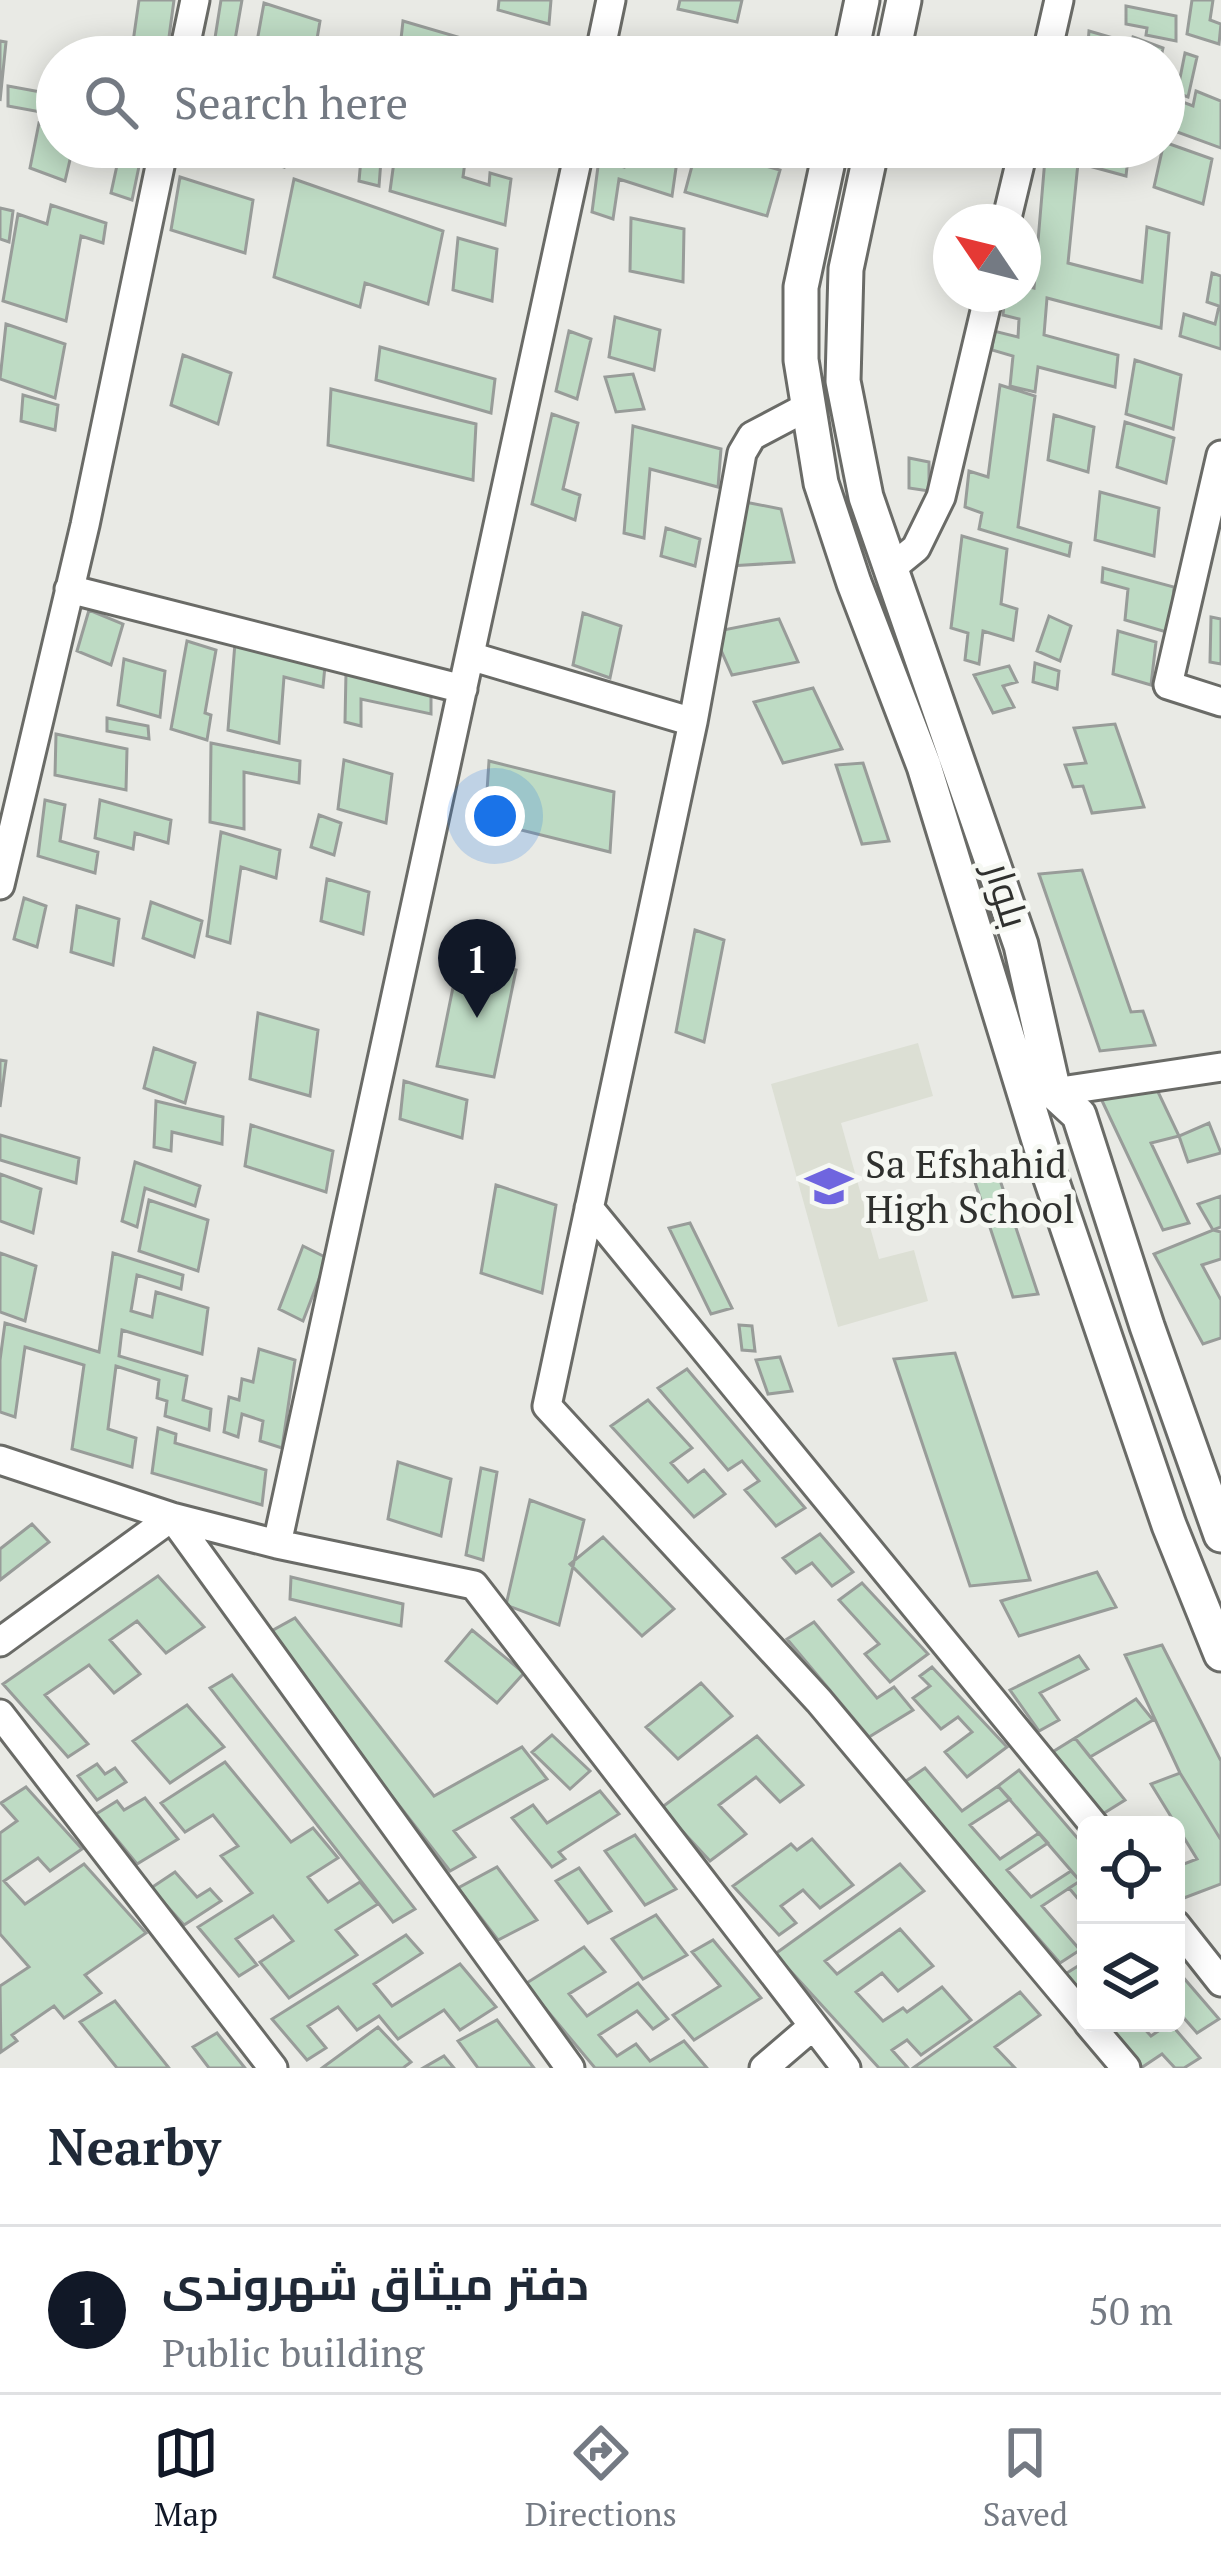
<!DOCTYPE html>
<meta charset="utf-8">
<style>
:root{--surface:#fff;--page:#f2f2f3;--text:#1f2937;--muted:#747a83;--line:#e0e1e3;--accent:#111827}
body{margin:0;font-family:"PT Serif",Cairo,serif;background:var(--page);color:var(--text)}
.controls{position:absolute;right:36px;bottom:36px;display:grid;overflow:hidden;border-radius:18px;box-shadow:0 6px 30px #0003}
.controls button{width:108px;height:108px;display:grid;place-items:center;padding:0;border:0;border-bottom:3px solid var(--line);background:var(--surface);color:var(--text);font:60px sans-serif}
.compass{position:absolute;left:933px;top:204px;width:108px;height:108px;border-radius:50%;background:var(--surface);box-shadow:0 6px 30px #0003;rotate:305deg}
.you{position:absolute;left:495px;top:816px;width:42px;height:42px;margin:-30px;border:9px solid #fff;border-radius:50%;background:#1a73e8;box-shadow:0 0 0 18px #1a73e833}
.badge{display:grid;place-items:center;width:78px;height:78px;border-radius:50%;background:var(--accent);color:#fff;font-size:39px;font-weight:700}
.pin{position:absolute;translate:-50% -99px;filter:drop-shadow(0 3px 6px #0008)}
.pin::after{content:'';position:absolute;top:63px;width:42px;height:36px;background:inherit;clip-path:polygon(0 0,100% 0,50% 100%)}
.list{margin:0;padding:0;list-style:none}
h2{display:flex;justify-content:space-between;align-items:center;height:156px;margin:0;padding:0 48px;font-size:51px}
h2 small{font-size:39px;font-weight:400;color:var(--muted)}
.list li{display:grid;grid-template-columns:78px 1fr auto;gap:36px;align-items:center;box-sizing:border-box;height:168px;padding:0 48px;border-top:3px solid var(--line)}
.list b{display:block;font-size:45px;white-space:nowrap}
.list p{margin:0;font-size:39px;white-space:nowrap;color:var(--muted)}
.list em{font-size:39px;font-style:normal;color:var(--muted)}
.icon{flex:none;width:66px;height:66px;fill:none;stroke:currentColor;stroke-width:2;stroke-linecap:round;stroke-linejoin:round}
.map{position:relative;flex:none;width:1221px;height:2068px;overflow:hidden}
.search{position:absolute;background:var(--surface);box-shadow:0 6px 30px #0003;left:36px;right:36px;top:36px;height:132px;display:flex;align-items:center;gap:30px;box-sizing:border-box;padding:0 42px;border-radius:66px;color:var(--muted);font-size:45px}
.sheet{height:324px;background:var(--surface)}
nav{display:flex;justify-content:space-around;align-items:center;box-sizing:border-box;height:168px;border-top:3px solid var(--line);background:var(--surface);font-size:33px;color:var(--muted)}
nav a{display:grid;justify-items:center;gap:6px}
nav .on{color:var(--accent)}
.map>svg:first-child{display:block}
</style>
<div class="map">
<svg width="1221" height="2068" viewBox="0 0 1221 2068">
<rect width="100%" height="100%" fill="#e9eae5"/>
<path fill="#dcdfd4" d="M 918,1043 L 933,1096 L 841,1123 L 879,1259 L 914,1250 L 928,1301 L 838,1327 L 771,1084 Z"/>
<path fill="#bedbc4" stroke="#989c99" stroke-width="3" d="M 139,0 L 174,0 L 167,52 L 133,42 Z
M 221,0 L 242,0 L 235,40 L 256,47 L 264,3 L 320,21 L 314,57 L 212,57 Z
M 499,0 L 551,0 L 549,24 L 498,10 Z
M 680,0 L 742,0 L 737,22 L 678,9 Z
M 1192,0 L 1213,0 L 1210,20 L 1221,24 L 1219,44 L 1187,34 Z
M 1126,6 L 1176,16 L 1176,41 L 1146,35 L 1147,28 L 1126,24 Z
M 403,21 L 458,37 L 456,57 L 399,57 Z
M 1089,31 L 1117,39 L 1116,57 L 1087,56 Z
M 1133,37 L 1163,48 L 1161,57 L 1128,57 Z
M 0,41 L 6,42 L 0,101 Z
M 1185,53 L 1197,57 L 1188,97 L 1177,93 Z
M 8,86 L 46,93 L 46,113 L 8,106 Z
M 1196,91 L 1221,101 L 1221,148 L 1169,129 L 1175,99 L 1193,106 Z
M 39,123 L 57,129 L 57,147 L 73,147 L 65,181 L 30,168 Z
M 1164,142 L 1212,159 L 1203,204 L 1154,187 Z
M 121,147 L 143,147 L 132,200 L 111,193 Z
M 219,147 L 287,147 L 284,167 Z
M 362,147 L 382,147 L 379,186 L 359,181 Z
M 396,147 L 467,147 L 463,177 L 489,185 L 490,173 L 511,179 L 505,225 L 390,191 Z
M 627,147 L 679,147 L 672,196 L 619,179 L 613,219 L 592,212 L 599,159 L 624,167 Z
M 697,147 L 780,170 L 767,216 L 685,192 Z
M 1046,147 L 1085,147 L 1128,158 L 1126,176 L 1078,163 L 1068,263 L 1142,282 L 1147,227 L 1169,233 L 1161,328 L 1047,298 L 1044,335 L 1118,355 L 1115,387 L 1038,367 L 1035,392 L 1010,386 L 1013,356 L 992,350 L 994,331 L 1018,337 L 1019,319 L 1003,315 L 1005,294 L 1023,294 L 1023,285 L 1034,288 Z
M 180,177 L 253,200 L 245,253 L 171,230 Z
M 294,179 L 443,231 L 428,304 L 365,283 L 360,307 L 274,277 Z
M 51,205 L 106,223 L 103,243 L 81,236 L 66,321 L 3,301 L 18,214 L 47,224 Z
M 0,208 L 13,211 L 9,242 L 0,239 Z
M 631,218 L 684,229 L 683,282 L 630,271 Z
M 458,238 L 497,249 L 492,301 L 453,290 Z
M 1212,273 L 1221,276 L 1221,349 L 1180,336 L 1184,314 L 1215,324 L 1219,306 L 1207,302 Z
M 615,317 L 660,330 L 654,370 L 609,357 Z
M 6,324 L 65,344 L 55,398 L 0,379 Z
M 569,331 L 591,339 L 577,399 L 556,391 Z
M 380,347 L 495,379 L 491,413 L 376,380 Z
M 183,355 L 231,373 L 218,424 L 171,405 Z
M 1135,360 L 1181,375 L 1173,429 L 1126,414 Z
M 633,374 L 644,409 L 616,412 L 605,377 Z
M 1000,385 L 1035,396 L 1018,527 L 1071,543 L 1069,556 L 979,529 L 982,513 L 965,507 L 969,471 L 988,477 Z
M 331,389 L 476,424 L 473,480 L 328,445 Z
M 23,395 L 58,405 L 55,430 L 21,421 Z
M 552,414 L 578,423 L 563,489 L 580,495 L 575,520 L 532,504 Z
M 1054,415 L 1094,427 L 1088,472 L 1048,460 Z
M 1125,422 L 1174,438 L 1166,483 L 1117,467 Z
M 633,426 L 721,449 L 718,487 L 650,469 L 644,538 L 624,533 Z
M 909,458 L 929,462 L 929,491 L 909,488 Z
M 1100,492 L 1159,508 L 1154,556 L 1095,540 Z
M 745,502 L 781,509 L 794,562 L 730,566 Z
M 666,528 L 700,539 L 695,566 L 661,556 Z
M 962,536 L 1007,549 L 1001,604 L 1017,609 L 1013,640 L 983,631 L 979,664 L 965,660 L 968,633 L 951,628 Z
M 1103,568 L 1174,587 L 1170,633 L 1125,620 L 1128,589 L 1102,582 Z
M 89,610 L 123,624 L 111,665 L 77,651 Z
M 583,613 L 621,626 L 610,678 L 573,665 Z
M 1049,616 L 1071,626 L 1060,661 L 1037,651 Z
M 1211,617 L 1221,619 L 1221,664 L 1210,662 Z
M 779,619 L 798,662 L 732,675 L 713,632 Z
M 1118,631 L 1156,642 L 1151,685 L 1113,674 Z
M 187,641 L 216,650 L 205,713 L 211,715 L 207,740 L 171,729 Z
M 235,643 L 325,666 L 323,687 L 284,677 L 279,743 L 228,730 Z
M 124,659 L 165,671 L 160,717 L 118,705 Z
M 1035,663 L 1059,671 L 1057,689 L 1033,682 Z
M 1009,666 L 1017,682 L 1003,686 L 1014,707 L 993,713 L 974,675 Z
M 346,672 L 431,690 L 431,714 L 361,699 L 361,726 L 345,722 Z
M 813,688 L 842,749 L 783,763 L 754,702 Z
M 107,718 L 148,726 L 149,739 L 107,731 Z
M 1115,724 L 1144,807 L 1092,813 L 1083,786 L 1073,787 L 1065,765 L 1086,763 L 1074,728 Z
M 56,734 L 127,749 L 126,790 L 55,775 Z
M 211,743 L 300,761 L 299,783 L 244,772 L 244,829 L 210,822 Z
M 344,760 L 392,774 L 386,823 L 338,809 Z
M 489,761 L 614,792 L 610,852 L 485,821 Z
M 863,763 L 889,841 L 862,844 L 836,765 Z
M 45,800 L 65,805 L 60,841 L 98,852 L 95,873 L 38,856 Z
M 100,800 L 171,820 L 168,843 L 135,833 L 133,849 L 95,838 Z
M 319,815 L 341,823 L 334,855 L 311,847 Z
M 221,832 L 280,850 L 276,878 L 241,867 L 230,943 L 207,936 Z
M 1082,870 L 1131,1012 L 1143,1011 L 1155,1045 L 1100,1051 L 1039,874 Z
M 327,879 L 369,892 L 363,934 L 321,921 Z
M 24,898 L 46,906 L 37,947 L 14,939 Z
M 151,902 L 202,921 L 194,957 L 143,938 Z
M 77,906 L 119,919 L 113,965 L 71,952 Z
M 695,930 L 724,940 L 704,1042 L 676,1032 Z
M 459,958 L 516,970 L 494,1077 L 437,1066 Z
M 258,1013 L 318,1030 L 310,1096 L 250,1079 Z
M 154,1048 L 195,1063 L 185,1103 L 144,1088 Z
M 0,1060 L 6,1061 L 0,1107 Z
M 1150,1075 L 1179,1136 L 1151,1143 L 1189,1223 L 1163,1230 L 1096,1088 Z
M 404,1081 L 467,1100 L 462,1138 L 400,1119 Z
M 156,1101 L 223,1117 L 222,1144 L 172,1132 L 171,1151 L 154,1147 Z
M 1209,1123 L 1221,1153 L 1188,1162 L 1179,1136 Z
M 251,1125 L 333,1151 L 326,1192 L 245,1166 Z
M 0,1135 L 79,1158 L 76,1183 L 0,1160 Z
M 135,1162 L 200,1186 L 195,1206 L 145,1188 L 137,1227 L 122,1221 Z
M 994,1162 L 1038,1294 L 1013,1297 L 969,1164 Z
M 0,1174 L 41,1189 L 33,1233 L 0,1221 Z
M 496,1185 L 556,1205 L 542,1293 L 481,1273 Z
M 1221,1196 L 1221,1227 L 1213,1230 L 1198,1204 Z
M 149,1200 L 208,1220 L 198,1271 L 139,1251 Z
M 690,1223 L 732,1308 L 711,1314 L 669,1228 Z
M 1213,1230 L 1221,1232 L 1221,1259 L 1202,1265 L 1221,1300 L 1221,1338 L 1203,1344 L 1154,1254 Z
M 303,1246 L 327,1258 L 303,1321 L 279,1309 Z
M 0,1253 L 36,1266 L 25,1321 L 0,1312 Z
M 113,1253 L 183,1275 L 181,1289 L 137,1275 L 131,1311 L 152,1317 L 156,1292 L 208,1308 L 202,1354 L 122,1330 L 119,1356 L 187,1376 L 183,1400 L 211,1409 L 209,1430 L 165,1416 L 167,1401 L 157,1398 L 159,1380 L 116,1366 L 108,1429 L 136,1438 L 132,1467 L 72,1449 L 84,1365 L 25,1347 L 15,1417 L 0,1412 L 0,1360 L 5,1323 L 99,1352 Z
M 739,1325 L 752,1326 L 755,1351 L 742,1350 Z
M 259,1349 L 295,1360 L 282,1448 L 260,1441 L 263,1421 L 242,1414 L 238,1437 L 224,1432 L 229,1397 L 239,1400 L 242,1379 L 253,1382 Z
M 955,1353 L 1030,1580 L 970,1586 L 894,1359 Z
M 780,1357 L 792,1391 L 768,1394 L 756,1360 Z
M 687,1369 L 805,1508 L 776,1526 L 745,1490 L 759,1481 L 742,1461 L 728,1470 L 658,1388 Z
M 648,1400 L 692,1448 L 671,1463 L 688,1482 L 704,1470 L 725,1494 L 694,1517 L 611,1426 Z
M 158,1428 L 176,1434 L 175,1443 L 266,1470 L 262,1505 L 152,1473 Z
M 398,1462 L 451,1479 L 441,1536 L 388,1519 Z
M 481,1468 L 497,1472 L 483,1560 L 466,1555 Z
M 530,1500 L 584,1520 L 559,1625 L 506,1605 Z
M 32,1524 L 49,1542 L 0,1580 L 0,1549 Z
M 820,1534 L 853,1572 L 832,1586 L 812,1563 L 796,1573 L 783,1558 Z
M 603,1537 L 674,1609 L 642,1636 L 570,1564 Z
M 1097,1572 L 1116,1607 L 1019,1636 L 1001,1601 Z
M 158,1576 L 204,1627 L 166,1653 L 137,1621 L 110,1640 L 140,1674 L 114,1693 L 89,1665 L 45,1695 L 88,1744 L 68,1757 L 3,1684 Z
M 291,1577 L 403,1604 L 401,1626 L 290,1599 Z
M 862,1583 L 928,1654 L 890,1682 L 865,1654 L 879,1644 L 839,1600 Z
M 295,1618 L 434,1796 L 522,1747 L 547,1779 L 454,1831 L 475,1857 L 450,1871 L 266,1634 Z
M 814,1622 L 877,1698 L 894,1687 L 913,1710 L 869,1737 L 787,1639 Z
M 472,1630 L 524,1673 L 497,1703 L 446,1661 Z
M 1162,1645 L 1221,1761 L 1221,1840 L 1180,1773 L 1125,1655 Z
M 1079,1656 L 1088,1669 L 1040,1693 L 1059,1720 L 1039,1731 L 1010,1690 Z
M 932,1667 L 1007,1747 L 967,1777 L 945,1752 L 972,1732 L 958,1717 L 941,1729 L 913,1698 L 930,1686 L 920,1676 Z
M 232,1675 L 415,1909 L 393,1922 L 210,1688 Z
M 701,1683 L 732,1716 L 678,1759 L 646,1727 Z
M 1136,1699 L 1153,1720 L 1090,1757 L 1075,1738 Z
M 187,1705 L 224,1747 L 170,1783 L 133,1741 Z
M 552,1735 L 590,1771 L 570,1789 L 532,1752 Z
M 757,1736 L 803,1785 L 780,1802 L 756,1777 L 719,1805 L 746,1834 L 710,1861 L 661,1808 Z
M 1075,1738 L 1125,1800 L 1101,1815 L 1051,1753 Z
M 225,1762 L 291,1842 L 313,1828 L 338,1858 L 308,1877 L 328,1902 L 360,1882 L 378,1904 L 336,1930 L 357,1955 L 289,1998 L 260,1962 L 293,1941 L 273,1916 L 236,1939 L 257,1965 L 239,1976 L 198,1927 L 252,1893 L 221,1856 L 238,1846 L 213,1815 L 185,1832 L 161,1803 Z
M 97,1764 L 105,1774 L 115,1768 L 126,1782 L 97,1800 L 78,1776 Z
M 925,1768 L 962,1811 L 998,1786 L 1010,1799 L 970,1825 L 1000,1859 L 1039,1833 L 1048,1843 L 1007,1870 L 1031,1897 L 1071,1871 L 1080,1881 L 1042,1906 L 1080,1950 L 1060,1963 L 903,1783 Z
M 1019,1770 L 1086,1848 L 1086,1895 L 1079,1900 L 1069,1888 L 1080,1881 L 998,1786 Z
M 1180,1773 L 1221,1840 L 1221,1884 L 1176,1901 L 1176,1867 L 1197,1859 L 1151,1784 Z
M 26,1787 L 82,1849 L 50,1871 L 38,1858 L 4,1881 L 25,1904 L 84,1864 L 146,1933 L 85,1975 L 101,1993 L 64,2018 L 54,2006 L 12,2035 L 17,2041 L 1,2052 L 0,1986 L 29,1967 L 0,1934 L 0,1833 L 17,1821 L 1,1803 Z
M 600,1791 L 619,1814 L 559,1852 L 565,1859 L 552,1867 L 512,1818 L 533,1805 L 547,1823 Z
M 145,1798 L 178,1839 L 137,1864 L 96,1814 L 117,1801 L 124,1810 Z
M 635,1835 L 676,1889 L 645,1905 L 605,1851 Z
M 812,1839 L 853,1885 L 820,1908 L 803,1890 L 781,1906 L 796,1923 L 779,1935 L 733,1886 L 791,1844 L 797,1850 Z
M 900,1864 L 924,1891 L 825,1961 L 837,1974 L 900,1929 L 933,1966 L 898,1991 L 882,1973 L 856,1992 L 883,2021 L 903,2008 L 907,2012 L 942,1987 L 971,2020 L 921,2055 L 907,2040 L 892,2050 L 908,2068 L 879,2068 L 775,1954 Z
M 497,1867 L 537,1920 L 498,1940 L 458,1888 Z
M 579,1868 L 611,1911 L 588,1923 L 556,1881 Z
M 175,1872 L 197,1897 L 210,1889 L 221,1901 L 184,1925 L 151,1888 Z
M 656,1915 L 687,1955 L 643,1979 L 612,1939 Z
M 406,1935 L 422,1953 L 374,1984 L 392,2006 L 460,1964 L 496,2007 L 460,2030 L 444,2010 L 398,2039 L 379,2016 L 357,2030 L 338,2007 L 308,2026 L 326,2048 L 307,2060 L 272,2019 Z
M 713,1940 L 761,1998 L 694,2040 L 673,2015 L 720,1986 L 692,1952 Z
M 584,1947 L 605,1972 L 569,1994 L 587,2016 L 638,1983 L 668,2019 L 653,2029 L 637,2011 L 599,2035 L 617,2056 L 636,2044 L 650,2061 L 684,2041 L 707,2068 L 595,2068 L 525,1984 Z
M 1086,1961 L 1086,2004 L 1062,1976 Z
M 1176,1969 L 1219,2019 L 1197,2033 L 1176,2009 Z
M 1020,1992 L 1040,2015 L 995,2047 L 1015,2068 L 913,2068 Z
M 115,2001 L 169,2068 L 117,2068 L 80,2022 Z
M 497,2020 L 534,2068 L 478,2068 L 458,2041 Z
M 1102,2023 L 1139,2023 L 1151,2036 L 1170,2023 L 1200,2058 L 1184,2068 L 1175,2068 L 1162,2054 L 1141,2068 Z
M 378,2027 L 411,2062 L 403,2068 L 322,2068 Z
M 217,2033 L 245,2068 L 209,2068 L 193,2047 Z
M 444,2056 L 454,2068 L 423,2068 Z"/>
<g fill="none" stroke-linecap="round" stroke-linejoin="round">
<defs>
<path id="minor" d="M 183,57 L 195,0
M 599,57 L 611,0
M 1046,57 L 1059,0
M 1006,222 L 1024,147
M 807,407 L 752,436 L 742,453 L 693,722 L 547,1406 L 819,1701 L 1086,2020
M 1221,455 L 1168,685 L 1221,702
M 889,570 L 916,548 L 941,497 L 989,294
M 69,589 L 463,689
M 470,656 L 693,722
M 0,885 L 85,525 L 164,147
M 1054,1092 L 1221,1067
M 589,1208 L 1094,1825
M 0,1460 L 172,1517 L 277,1544 L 474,1585 L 846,2068
M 277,1544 L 580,147
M 0,1642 L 172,1517 L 570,2068
M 0,1714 L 273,2068
M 1176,1925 L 1221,1982
M 1088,2023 L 1126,2068
M 764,2068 L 813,2026"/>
<path id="major" d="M 850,57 L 862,0
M 892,57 L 904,0
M 831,147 L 801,287 L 801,360 L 821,483 L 854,583 L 924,766 L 1049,1173 L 1169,1525 L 1221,1654
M 872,147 L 846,269 L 843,381 L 866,497 L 1021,945 L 1054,1092 L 1079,1115 L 1147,1326 L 1221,1535"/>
</defs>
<use href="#minor" stroke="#6a6b67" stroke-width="33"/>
<use href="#major" stroke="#6a6b67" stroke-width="39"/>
<use href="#minor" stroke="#fff" stroke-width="27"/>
<use href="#major" stroke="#fff" stroke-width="33"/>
</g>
<defs>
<symbol id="school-bare" viewBox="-9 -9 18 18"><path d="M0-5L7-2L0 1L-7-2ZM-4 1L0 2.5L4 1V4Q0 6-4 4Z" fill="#6f65df" stroke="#f6f8f3" stroke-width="2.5" paint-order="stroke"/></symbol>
</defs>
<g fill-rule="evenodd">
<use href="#school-bare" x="796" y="1153" width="66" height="66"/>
</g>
<g text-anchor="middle" stroke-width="10" stroke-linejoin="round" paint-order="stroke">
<g font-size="39" fill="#2f302e" stroke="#f6f8f3">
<text transform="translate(1007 895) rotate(73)" y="14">بلوار</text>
</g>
<g font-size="39" fill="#2f302e" stroke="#f6f8f3" text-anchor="start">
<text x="865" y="1178">Sa Efshahid<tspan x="865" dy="45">High School</tspan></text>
</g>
</g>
</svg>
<div class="controls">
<button><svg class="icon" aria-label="locate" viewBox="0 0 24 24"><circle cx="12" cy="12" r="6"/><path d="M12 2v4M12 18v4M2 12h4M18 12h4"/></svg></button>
<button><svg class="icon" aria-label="layers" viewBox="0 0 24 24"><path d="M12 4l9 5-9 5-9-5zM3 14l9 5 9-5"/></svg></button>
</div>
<svg class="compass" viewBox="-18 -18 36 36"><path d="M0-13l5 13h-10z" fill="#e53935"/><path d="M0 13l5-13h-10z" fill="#747a83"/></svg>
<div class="you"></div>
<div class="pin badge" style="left:477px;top:1018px">1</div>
<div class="search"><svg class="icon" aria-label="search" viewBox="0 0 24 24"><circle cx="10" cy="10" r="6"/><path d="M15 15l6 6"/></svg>Search here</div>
</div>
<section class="sheet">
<h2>Nearby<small></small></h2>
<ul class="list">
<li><span class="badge">1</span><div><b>دفتر میثاق شهروندی</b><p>Public building</p></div><em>50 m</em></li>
</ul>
</section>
<nav>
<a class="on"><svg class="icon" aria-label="map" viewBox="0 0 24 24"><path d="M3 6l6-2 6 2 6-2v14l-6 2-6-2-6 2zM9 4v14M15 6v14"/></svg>Map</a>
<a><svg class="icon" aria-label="directions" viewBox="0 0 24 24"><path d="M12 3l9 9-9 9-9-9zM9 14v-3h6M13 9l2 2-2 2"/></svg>Directions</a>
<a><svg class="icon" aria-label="saved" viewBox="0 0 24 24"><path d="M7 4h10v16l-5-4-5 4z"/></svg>Saved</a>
</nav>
